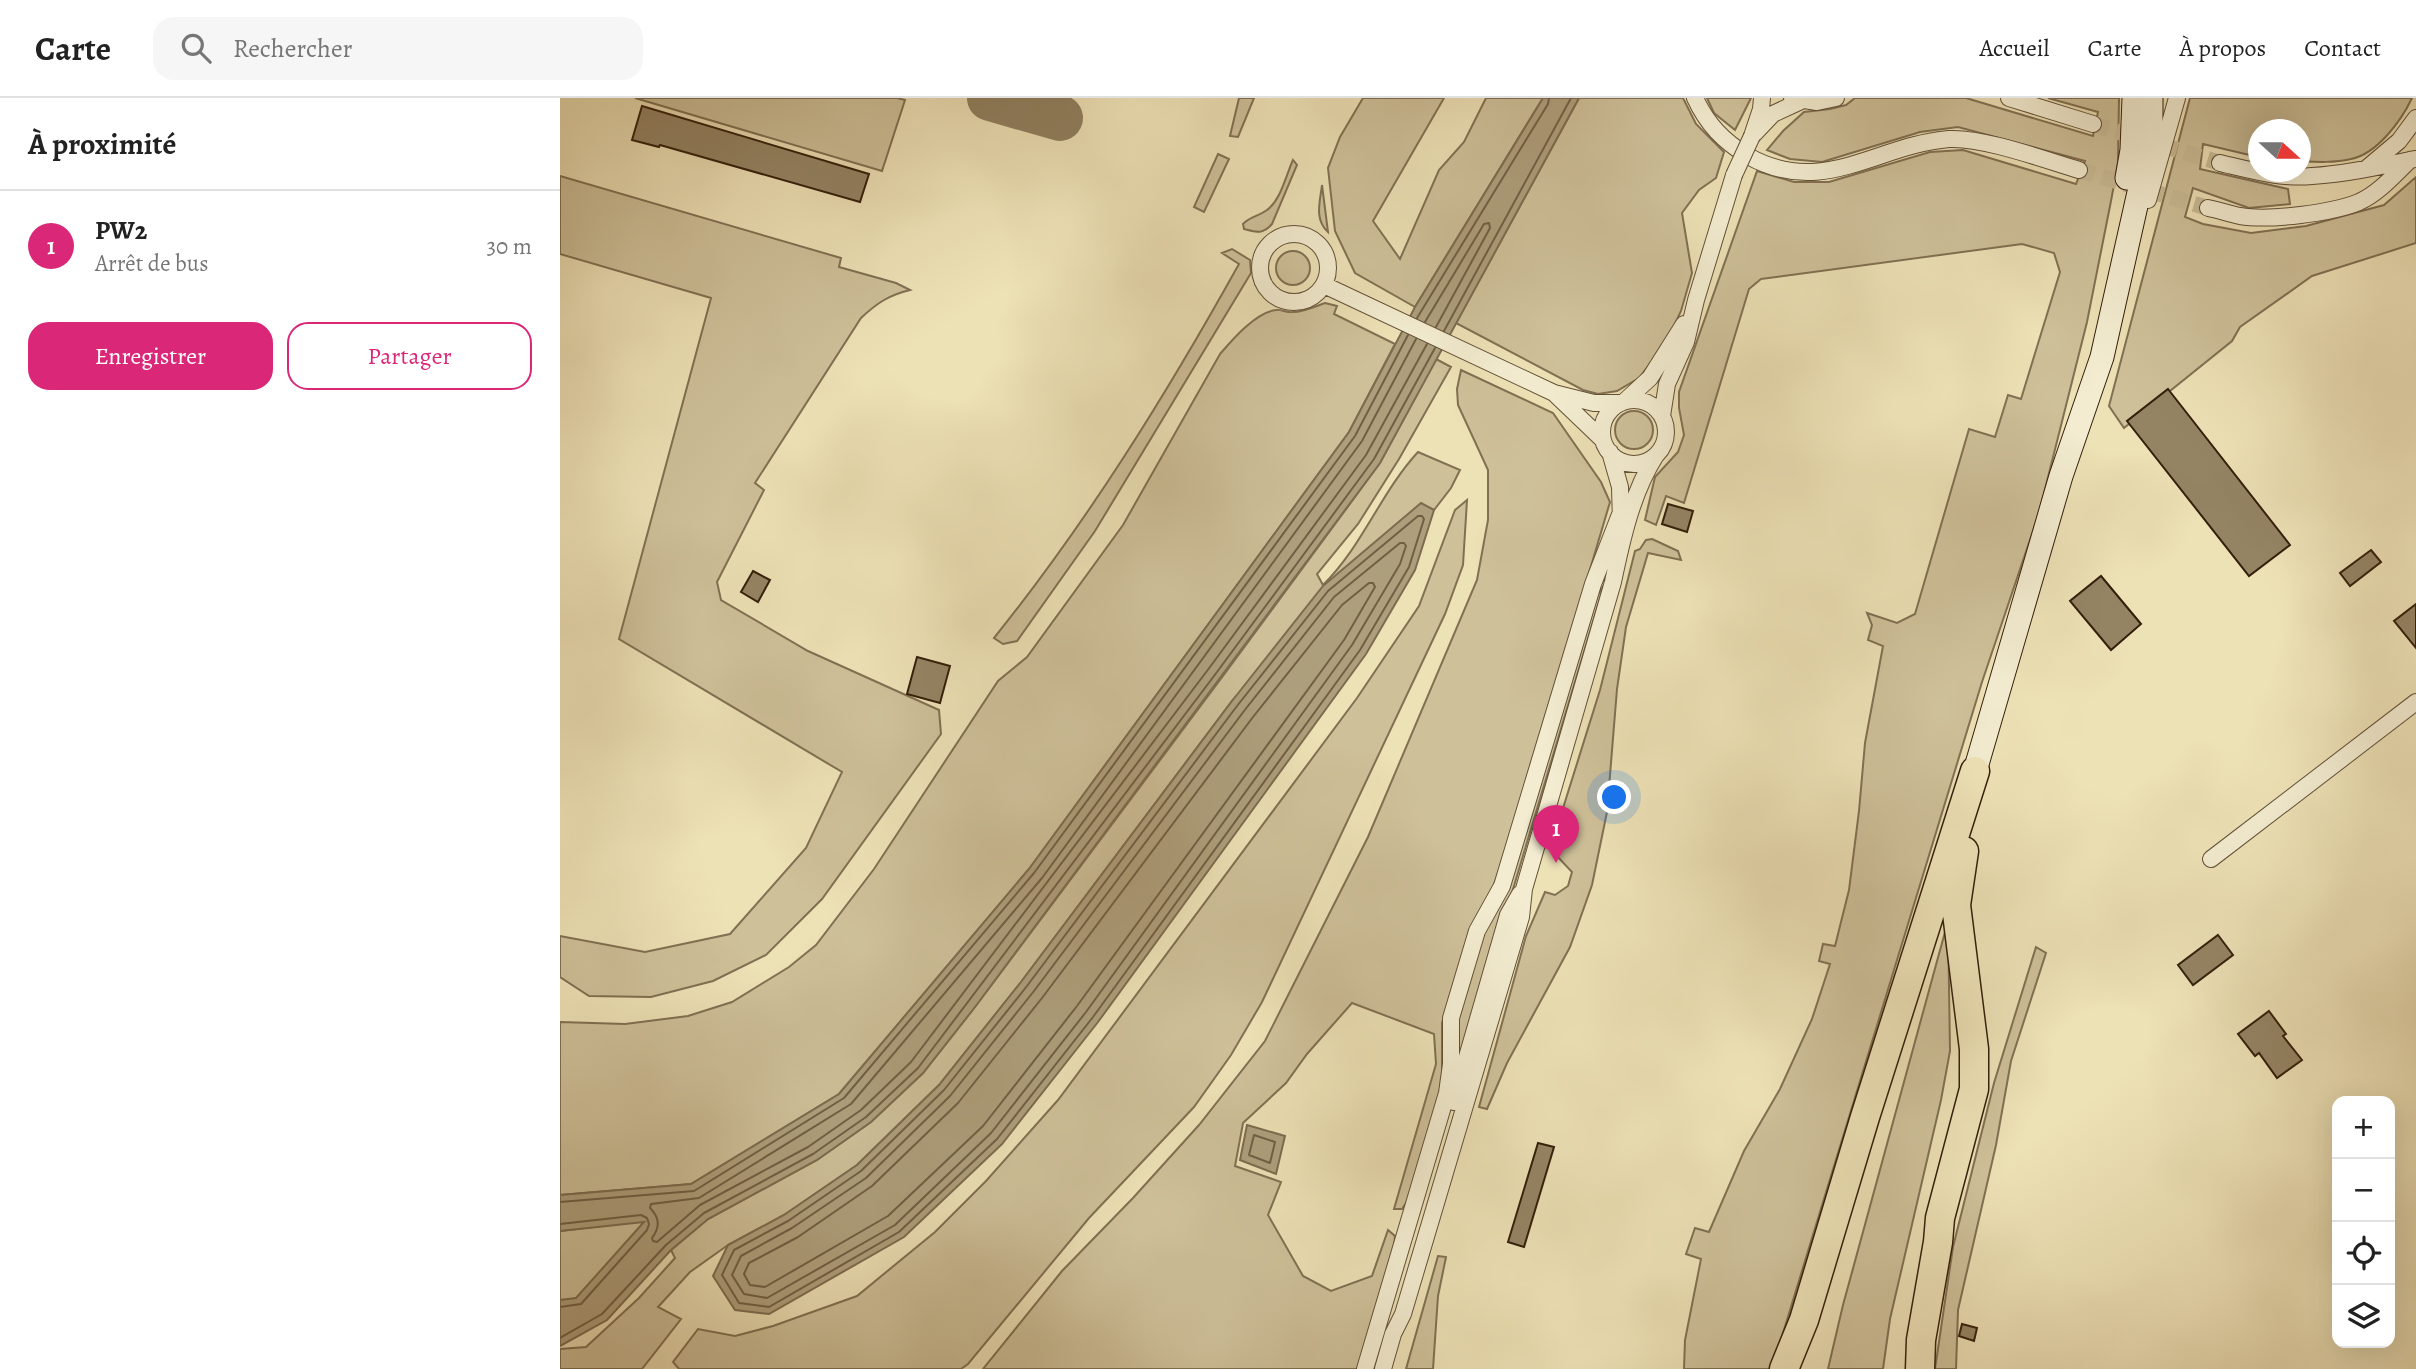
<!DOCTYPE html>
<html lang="fr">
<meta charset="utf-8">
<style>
:root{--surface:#fff;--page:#f6f6f6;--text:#222;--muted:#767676;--line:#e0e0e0;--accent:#db2777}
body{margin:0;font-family:Alegreya,serif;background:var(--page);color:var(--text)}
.controls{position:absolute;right:21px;bottom:21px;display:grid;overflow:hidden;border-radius:14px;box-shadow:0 7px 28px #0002}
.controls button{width:63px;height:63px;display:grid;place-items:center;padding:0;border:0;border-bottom:2px solid var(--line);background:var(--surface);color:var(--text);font:35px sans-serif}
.compass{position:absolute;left:1688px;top:21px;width:63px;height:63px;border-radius:50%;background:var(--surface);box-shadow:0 7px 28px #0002;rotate:111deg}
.you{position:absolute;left:1055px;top:700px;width:24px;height:24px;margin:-18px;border:5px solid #fff;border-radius:50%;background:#1a73e8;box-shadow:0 0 0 10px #1a73e833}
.badge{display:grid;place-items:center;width:46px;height:46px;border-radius:50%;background:var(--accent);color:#fff;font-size:23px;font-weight:700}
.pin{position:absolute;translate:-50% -58px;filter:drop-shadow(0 2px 4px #0008)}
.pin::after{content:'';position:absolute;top:37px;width:24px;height:21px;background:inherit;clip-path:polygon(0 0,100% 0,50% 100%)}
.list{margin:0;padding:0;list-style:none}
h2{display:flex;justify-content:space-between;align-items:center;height:91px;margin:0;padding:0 28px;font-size:30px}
h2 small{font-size:23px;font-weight:400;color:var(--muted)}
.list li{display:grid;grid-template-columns:46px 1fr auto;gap:21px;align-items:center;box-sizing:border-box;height:112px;padding:0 28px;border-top:2px solid var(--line)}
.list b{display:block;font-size:26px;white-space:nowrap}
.list p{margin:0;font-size:23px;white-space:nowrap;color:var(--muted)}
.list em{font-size:23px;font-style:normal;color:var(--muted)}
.actions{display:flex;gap:14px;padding:21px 28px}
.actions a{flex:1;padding:16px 0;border:2px solid var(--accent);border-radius:21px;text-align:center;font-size:24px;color:var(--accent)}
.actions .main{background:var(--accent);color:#fff}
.icon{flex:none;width:38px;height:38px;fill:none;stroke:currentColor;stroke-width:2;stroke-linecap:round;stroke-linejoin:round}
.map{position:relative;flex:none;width:1856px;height:1271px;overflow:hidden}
header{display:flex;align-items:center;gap:42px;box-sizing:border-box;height:98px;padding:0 35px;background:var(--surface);border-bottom:2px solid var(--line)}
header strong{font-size:33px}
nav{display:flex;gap:38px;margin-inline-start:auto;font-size:24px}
.search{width:490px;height:63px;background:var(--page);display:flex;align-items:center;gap:18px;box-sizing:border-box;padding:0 24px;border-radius:21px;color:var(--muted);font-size:26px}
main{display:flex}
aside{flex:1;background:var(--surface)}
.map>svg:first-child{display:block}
</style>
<header>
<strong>Carte</strong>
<div class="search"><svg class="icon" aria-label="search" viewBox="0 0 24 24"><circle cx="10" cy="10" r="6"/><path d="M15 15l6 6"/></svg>Rechercher</div>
<nav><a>Accueil</a><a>Carte</a><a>À propos</a><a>Contact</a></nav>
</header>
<main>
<aside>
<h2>À proximité<small></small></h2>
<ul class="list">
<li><span class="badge">1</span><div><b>PW2</b><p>Arrêt de bus</p></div><em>30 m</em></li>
</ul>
<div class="actions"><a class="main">Enregistrer</a><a>Partager</a></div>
</aside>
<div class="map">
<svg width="1856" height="1271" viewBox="0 0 1856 1271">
<rect width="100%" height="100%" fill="#ede1b6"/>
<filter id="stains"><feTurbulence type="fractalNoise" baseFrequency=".00286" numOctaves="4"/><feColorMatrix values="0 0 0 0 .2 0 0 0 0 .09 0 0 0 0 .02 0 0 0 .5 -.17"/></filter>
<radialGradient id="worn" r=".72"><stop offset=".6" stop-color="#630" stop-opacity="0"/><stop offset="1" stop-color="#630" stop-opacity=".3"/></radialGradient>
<path fill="#cec099" stroke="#817052" stroke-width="2" d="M 75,0 L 337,0 L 345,2 L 322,73 Z
M 679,0 L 694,0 L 678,39 L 670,38 Z
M 803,0 L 884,0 L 813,123 L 840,161 L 879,72 L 904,44 L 926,0 L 983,0 L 855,209 L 795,175 L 775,133 L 768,70 L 780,39 Z
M 1019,0 L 1123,0 L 1136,26 L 1164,54 L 1156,80 L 1139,92 L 1122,115 L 1132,175 L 1121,213 L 1107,243 L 1079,280 L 1057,293 L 1038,296 L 1023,292 L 896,225 Z
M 1147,0 L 1191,0 L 1175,32 L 1154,15 Z
M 1295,0 L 1406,0 L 1533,38 L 1538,14 L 1488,0 L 1559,0 L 1558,65 L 1551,103 L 1527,224 L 1479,415 L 1422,584 L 1212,1271 L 1124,1271 L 1125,1242 L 1141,1161 L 1126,1156 L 1135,1130 L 1149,1134 L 1184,1053 L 1220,991 L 1252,921 L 1270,866 L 1259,863 L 1263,846 L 1275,848 L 1289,792 L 1299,713 L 1305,645 L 1323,548 L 1308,542 L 1312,527 L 1307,515 L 1337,525 L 1355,516 L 1409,331 L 1435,339 L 1448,297 L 1461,301 L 1500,174 L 1494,155 L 1462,146 L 1201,181 L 1189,191 L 1124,405 L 1106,398 L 1096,427 L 1085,422 L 1095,379 L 1118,354 L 1124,337 L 1119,310 L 1119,294 L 1197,73 L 1234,84 L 1269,84 L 1370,54 L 1403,52 L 1516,86 L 1525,63 L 1398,29 L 1360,34 L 1262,64 L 1230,61 L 1207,52 L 1223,33 L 1244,14 L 1270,11 L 1286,7 Z
M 1630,0 L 1852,0 C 1841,23 1817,56 1791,61 C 1774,65 1757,64 1741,63 L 1741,32 L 1699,32 L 1698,59 L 1643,46 L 1640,71 L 1728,91 L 1730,106 L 1689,110 L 1633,90 L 1625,119 L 1643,126 L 1691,135 L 1746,128 L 1824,107 L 1856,79 L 1856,145 L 1752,178 L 1680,229 L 1672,243 L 1564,330 L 1549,308 Z
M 658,56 L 669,61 L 644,114 L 634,109 Z
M 733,62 L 737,67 L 712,126 C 703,137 696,134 684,131 L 683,126 C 689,119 699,118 707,112 C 721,102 726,77 733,62 Z
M 0,78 L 281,160 L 279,169 L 336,185 L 350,192 C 329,197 317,205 301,220 L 195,385 L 204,392 L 157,484 L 161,502 L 248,553 L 379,612 L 381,636 L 262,801 L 206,857 L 153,883 L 91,899 L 29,898 L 0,879 L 0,838 L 85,854 L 170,836 L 246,750 L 282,674 L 59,541 L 151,200 L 0,156 Z
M 762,87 L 768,134 C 754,121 760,104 762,87 Z
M 672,151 L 690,162 L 691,175 L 535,433 L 457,543 L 443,546 L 434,540 C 528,423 606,297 679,166 L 662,155 Z
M716 170a17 17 0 1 1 34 0a17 17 0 1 1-34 0Z
M 765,205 L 777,208 L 774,216 L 835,246 L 789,334 L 469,771 L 279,996 L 131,1086 L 0,1097 L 0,924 L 65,926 L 128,918 L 172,904 L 229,869 L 256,847 L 314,771 L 438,583 L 467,559 L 563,427 L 660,256 C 672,242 696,214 716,212 C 721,211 727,215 733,214 C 744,214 754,209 765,205 Z
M 876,261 L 891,269 L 839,361 L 798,426 L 757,476 L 763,487 C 802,449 821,394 858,354 L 900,372 L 891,390 L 874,412 L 861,406 L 816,446 L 672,603 L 461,884 L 379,987 L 297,1067 L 224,1117 L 168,1147 L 130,1174 L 98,1209 L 121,1221 L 82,1271 L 0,1271 L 0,1251 L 26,1249 L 79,1200 L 115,1160 L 111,1152 L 148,1121 L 257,1062 L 311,1024 L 363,975 L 415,909 L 663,578 L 820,365 Z
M 901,272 L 993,315 L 1041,384 L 1050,404 L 946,755 L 931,794 L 912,828 L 882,925 L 882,996 L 848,1102 L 842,1111 L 834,1111 L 876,966 L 874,936 L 792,905 L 747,956 L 726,985 L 683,1025 L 675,1068 L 721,1084 L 708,1117 L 743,1178 L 771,1193 L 812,1178 L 828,1132 L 835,1138 L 834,1150 L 799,1271 L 423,1271 L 502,1173 L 573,1100 L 639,1027 L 705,943 L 808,739 L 917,482 L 928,422 L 928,372 L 898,307 L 897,291 Z
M1055 332a19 19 0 1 1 38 0a19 19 0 1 1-38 0Z
M 907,402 L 903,467 L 885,516 L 702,904 L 671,957 L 634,1009 L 529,1120 L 408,1266 L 401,1271 L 119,1271 L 113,1264 L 138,1231 L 175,1238 L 213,1228 L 297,1198 L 375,1134 L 426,1083 L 498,1002 L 797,600 L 859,508 L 895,412 Z
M 1092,441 L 1118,453 L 1121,462 L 1088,455 L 1066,529 L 1057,591 L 1047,714 L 1032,787 L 1010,849 L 947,965 L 927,1011 L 919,1009 L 966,838 L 985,794 L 995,797 L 1008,788 L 1012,774 L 995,756 L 999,723 L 1040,592 L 1075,453 L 1080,451 L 1086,442 Z
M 1044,487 L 896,982 L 896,923 L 923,833 L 1031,508 Z
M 1388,823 L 1390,953 L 1381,1002 L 1330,1221 L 1323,1271 L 1268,1271 L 1283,1207 Z
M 1476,849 L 1486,855 L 1451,963 L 1436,1047 L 1398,1212 L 1396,1271 L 1375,1271 L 1393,1149 L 1434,985 Z
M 85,1123 L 16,1201 L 0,1202 L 0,1133 Z
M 878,1158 L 886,1159 L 878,1198 L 873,1271 L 846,1271 Z"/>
<path fill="#ae9f7c" stroke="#7d6c4f" stroke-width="2" d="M 983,0 L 1019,0 L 820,365 L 415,909 L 363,975 L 311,1024 L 257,1062 L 148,1121 L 111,1152 L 47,1222 L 0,1248 L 0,1202 L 16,1200 L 84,1124 L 0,1133 L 0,1097 L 131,1086 L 279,996 L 469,771 L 789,334 L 855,209 Z
M 861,405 L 874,412 L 855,472 L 806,556 L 538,924 L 442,1046 L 344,1139 L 209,1216 L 175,1212 L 153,1178 L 168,1147 L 224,1117 L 297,1067 L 379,987 L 461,884 L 672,603 L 763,488 Z
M 687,1027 L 725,1038 L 716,1076 L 680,1062 Z"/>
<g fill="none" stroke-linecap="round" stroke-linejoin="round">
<path stroke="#715f44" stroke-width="2" d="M 857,220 L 988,6 L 989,0
M 865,224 L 924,126 L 929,125 L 930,130 L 876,229
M 884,233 L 1011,0
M 856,241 L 802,343 L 482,780 L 291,1006 L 139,1100 L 91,1106 L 90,1110 C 100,1120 100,1129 92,1140 L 93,1143 L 97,1144 L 140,1107 L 248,1049 L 301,1012 L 351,964 L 650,569 L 806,357 L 867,246
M 858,418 L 862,418 L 864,421 L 849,469 L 800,552 L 533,919 L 437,1041 L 339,1134 L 209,1209 L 179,1205 L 162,1177 L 174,1152 L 228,1123 L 301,1073 L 384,992 L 467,888 L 677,608 L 768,493 Z
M 840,445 L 844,445 L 846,448 L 840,466 L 792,547 L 526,914 L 431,1035 L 335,1127 L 207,1200 L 184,1196 L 172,1177 L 181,1158 L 232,1130 L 306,1080 L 390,998 L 474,893 L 684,613 L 774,499 Z
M 809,485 L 813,485 L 815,489 L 784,542 L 517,908 L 423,1028 L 328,1118 L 205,1189 L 190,1187 L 184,1176 L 189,1165 L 238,1139 L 312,1088 L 398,1005 L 482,900 L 693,619 L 782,507 Z
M 694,1037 L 715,1044 L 710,1065 L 689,1057 Z
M 0,1104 L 134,1093 L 284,1000 L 474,775 L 795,338 L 848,237
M 0,1126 L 81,1117 L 87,1120 L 89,1126 L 87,1132 L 21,1206 L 0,1209
M 0,1240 L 42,1216 L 106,1147 L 144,1115 L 253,1056 L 306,1019 L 358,970 L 657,574 L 814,361 L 875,250"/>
<path stroke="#908060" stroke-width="46" d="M 430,0 L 500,20"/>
</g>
<path fill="#948464" stroke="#341f0b" stroke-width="2" d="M 82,8 L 309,76 L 300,104 L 100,47 L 99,49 L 72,42 Z
M 1608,291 L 1730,447 L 1689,478 L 1567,323 Z
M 1108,406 L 1133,413 L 1127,434 L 1102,426 Z
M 1811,452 L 1821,464 L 1790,488 L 1780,475 Z
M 193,473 L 210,482 L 198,504 L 181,494 Z
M 1541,478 L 1581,526 L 1551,552 L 1510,503 Z
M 1856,506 L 1856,550 L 1834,523 Z
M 357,559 L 390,568 L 380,605 L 347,596 Z
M 1658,837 L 1673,857 L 1633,887 L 1618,867 Z
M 1709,913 L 1726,936 L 1723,938 L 1742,962 L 1717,980 L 1699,955 L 1695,958 L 1678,936 Z
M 978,1045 L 994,1049 L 964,1149 L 948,1144 Z
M 1402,1226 L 1417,1230 L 1414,1243 L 1399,1238 Z"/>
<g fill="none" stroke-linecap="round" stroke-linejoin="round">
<path stroke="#c8ba94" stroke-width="16" stroke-dasharray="16 8" stroke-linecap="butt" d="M 1533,26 L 1660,65
M 1519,72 L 1648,110"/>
<defs>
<path id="street" d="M 1135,0 C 1147,26 1163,43 1188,58 C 1263,100 1316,47 1389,41 C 1423,39 1485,62 1519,72
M 1232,0 L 1257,4 L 1276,0
M 1449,0 L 1533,26
M 1193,35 L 1201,11 L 1202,0
M 1192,38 L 1213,16 L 1241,3
M 1660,65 C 1690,72 1721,81 1752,78 C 1785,76 1818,69 1850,62
M 1807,70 L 1839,43 L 1856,20
M 1588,102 L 1617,0
M 1648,110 C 1659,112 1670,116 1680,118 C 1710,123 1772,115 1799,104 C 1819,95 1834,77 1850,62 L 1856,61
M700 170a34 34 0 1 1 68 0a34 34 0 1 1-68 0Z
M 764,187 L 994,295 L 1034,305 L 1061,305
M 996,297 L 1043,342
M1042 334a32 32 0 1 1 64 0a32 32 0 1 1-64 0Z
M 1065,303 L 1090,280 L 1124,226
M 1102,318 L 1107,286 L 1126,244 L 1136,202 L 1174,77
M 1050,354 L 1060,389 L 1061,424
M 1651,761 L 1856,604
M 894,1004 L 948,817 L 960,796
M 805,1271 L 887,995 L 891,966 L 891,920 L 917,833 L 942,788 L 1033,486 L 1061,414
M 823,1271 L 833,1236 L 843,1216 L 961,819 L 964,791 L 1053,484 C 1062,441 1072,395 1096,357"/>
<path id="secondary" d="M 1567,80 L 1572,52 L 1574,0
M 1415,673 L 1501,378 L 1542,259 L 1584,72 L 1591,23 L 1591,0"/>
<path id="highway" d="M 1224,1271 L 1244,1222 L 1305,1019 L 1415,673
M 1360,1271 L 1361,1242 L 1378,1144 L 1380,1120 L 1414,991 L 1414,951 L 1396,807 L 1404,753"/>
</defs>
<use href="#street" stroke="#625036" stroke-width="18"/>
<use href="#secondary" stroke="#341f0b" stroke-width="25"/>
<use href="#highway" stroke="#341f0b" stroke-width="31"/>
<use href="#street" stroke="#f3ecd0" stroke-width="16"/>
<use href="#secondary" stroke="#f3ecd0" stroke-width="23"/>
<use href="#highway" stroke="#ede1b6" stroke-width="28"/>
<defs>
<path id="street-bridge" d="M 1174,77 L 1192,38"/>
</defs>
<use href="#street-bridge" stroke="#625036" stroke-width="18" stroke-linecap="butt"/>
<use href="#street-bridge" stroke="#f3ecd0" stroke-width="16"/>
</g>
<rect width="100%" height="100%" filter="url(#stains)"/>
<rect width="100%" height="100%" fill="url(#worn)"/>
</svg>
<div class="controls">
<button>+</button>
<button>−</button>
<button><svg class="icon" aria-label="locate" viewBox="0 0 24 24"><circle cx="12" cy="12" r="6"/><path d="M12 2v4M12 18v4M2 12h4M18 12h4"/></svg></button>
<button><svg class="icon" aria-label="layers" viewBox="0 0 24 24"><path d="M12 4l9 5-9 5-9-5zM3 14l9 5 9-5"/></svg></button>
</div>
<svg class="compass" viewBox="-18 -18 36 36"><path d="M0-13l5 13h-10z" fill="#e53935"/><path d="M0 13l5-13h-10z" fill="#767676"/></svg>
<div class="you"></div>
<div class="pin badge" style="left:996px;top:765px">1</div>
</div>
</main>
